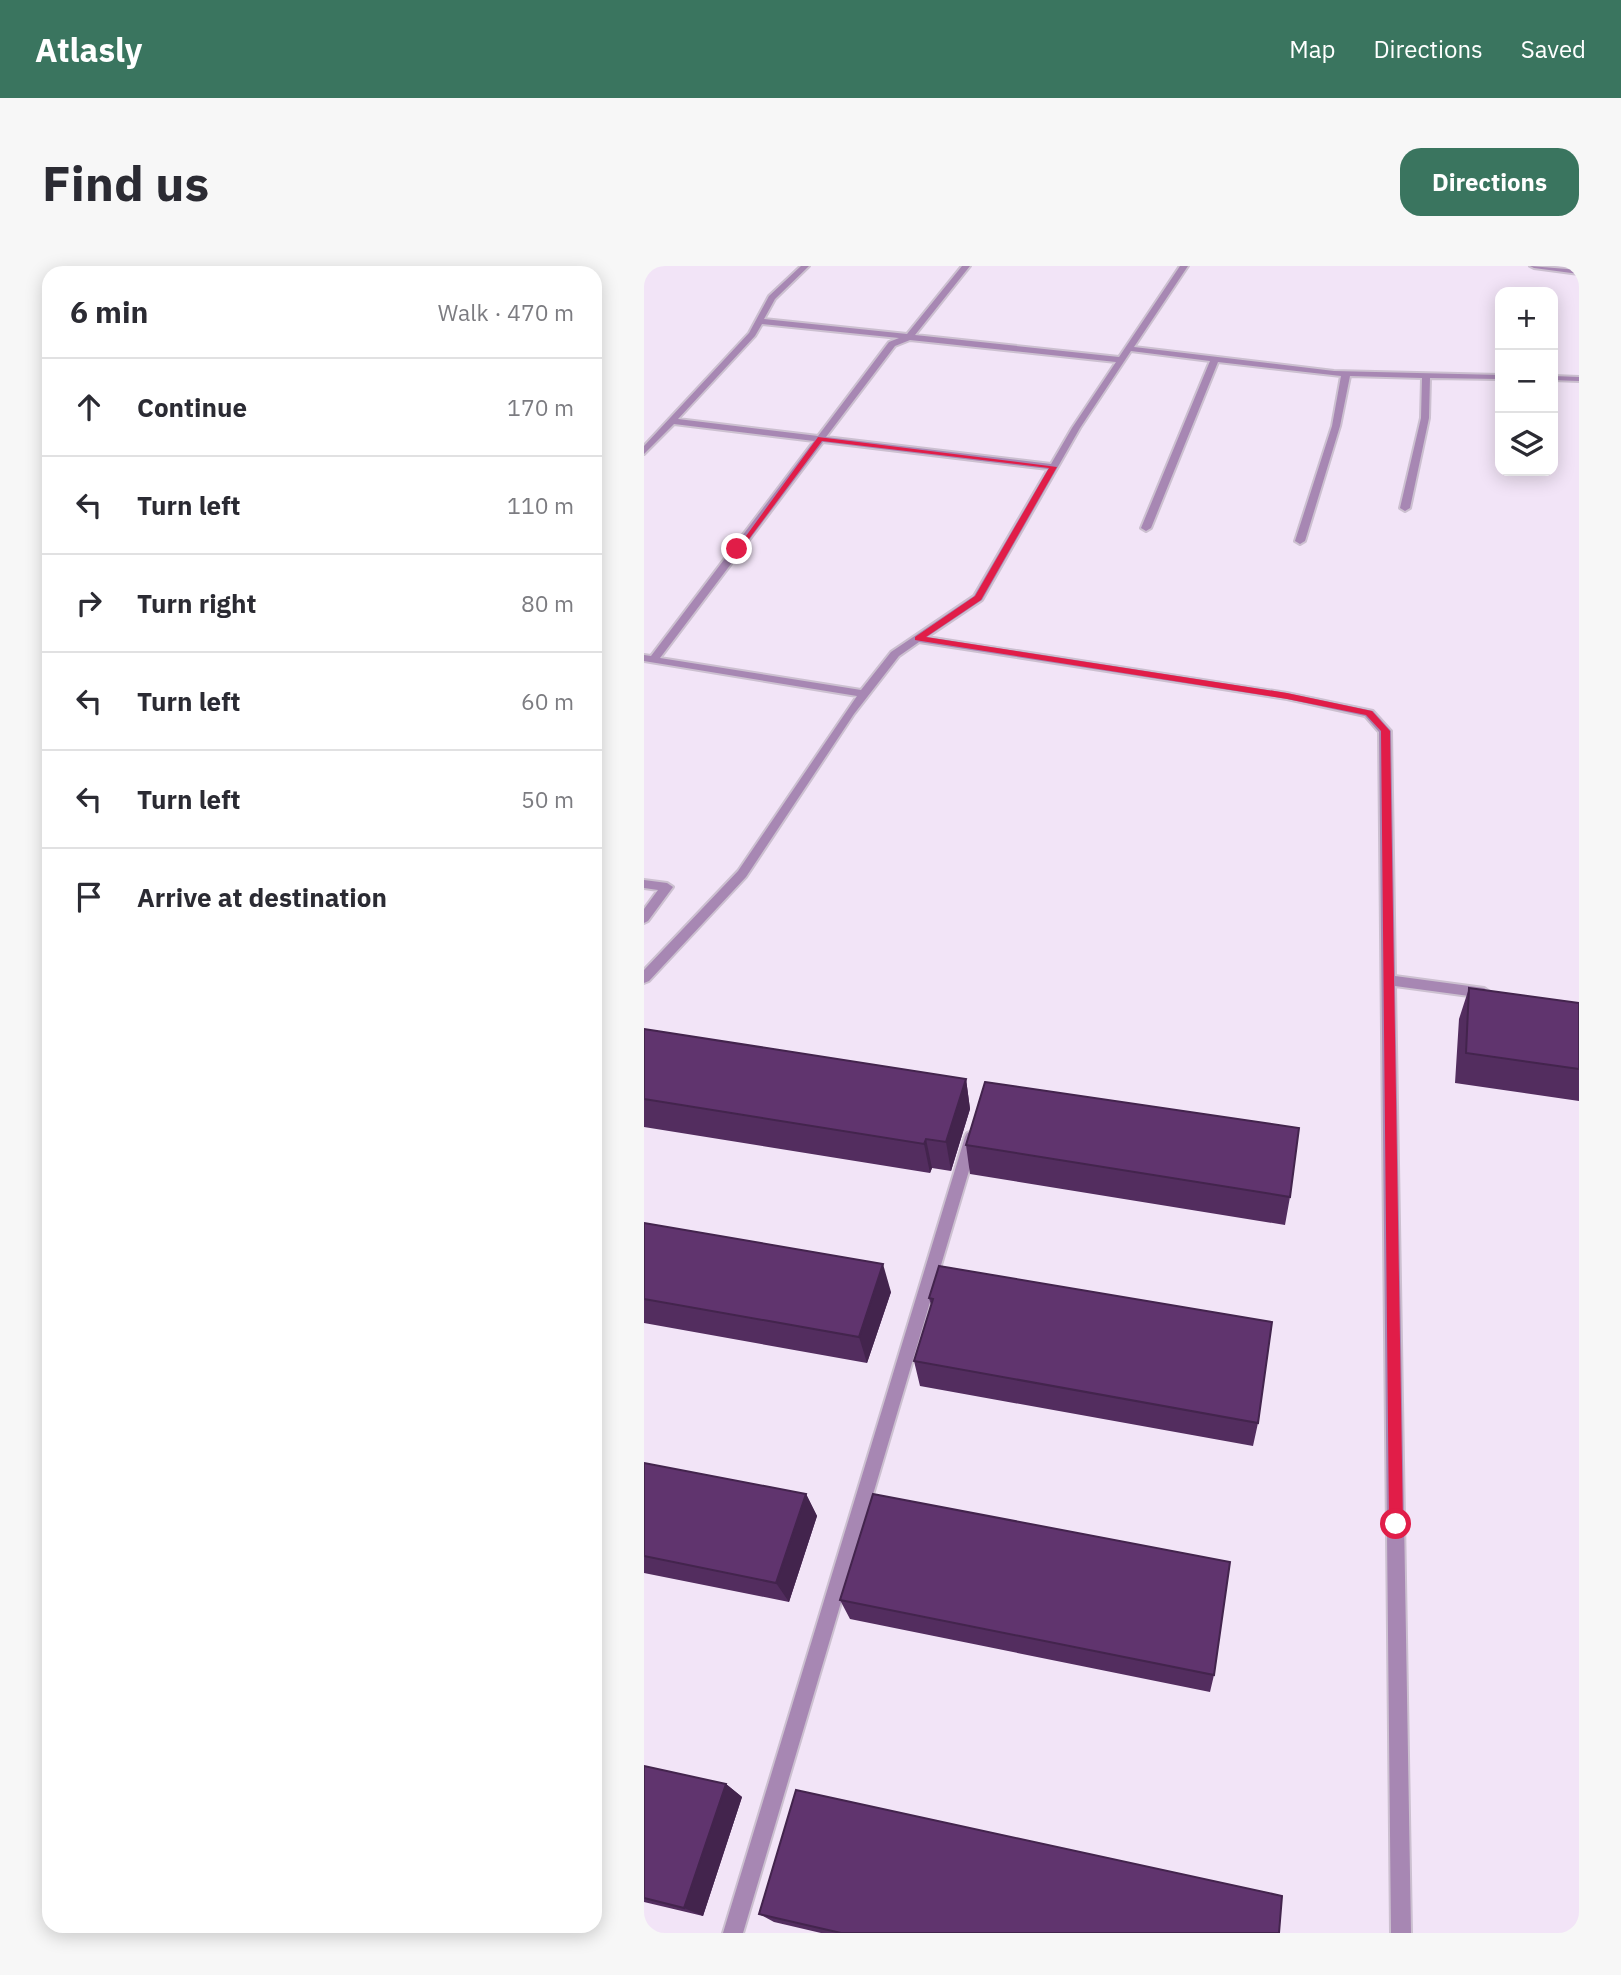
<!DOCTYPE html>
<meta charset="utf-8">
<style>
:root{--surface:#fff;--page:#f7f7f7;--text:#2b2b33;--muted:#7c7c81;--line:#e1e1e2;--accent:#3a755f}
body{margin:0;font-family:"IBM Plex Sans",sans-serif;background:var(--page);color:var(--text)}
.controls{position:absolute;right:21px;top:21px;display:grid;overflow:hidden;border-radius:14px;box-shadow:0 4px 18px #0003}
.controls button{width:63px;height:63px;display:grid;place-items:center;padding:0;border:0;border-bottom:2px solid var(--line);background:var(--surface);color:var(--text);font:35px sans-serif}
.stop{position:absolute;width:21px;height:21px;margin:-16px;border:5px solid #e11d48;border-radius:50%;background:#fff}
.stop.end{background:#e11d48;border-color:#fff;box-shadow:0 2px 7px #0008}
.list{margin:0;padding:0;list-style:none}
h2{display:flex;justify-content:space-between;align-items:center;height:91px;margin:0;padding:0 28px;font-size:30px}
h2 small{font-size:23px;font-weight:400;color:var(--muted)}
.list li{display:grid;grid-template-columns:46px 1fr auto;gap:21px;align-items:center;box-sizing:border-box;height:98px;padding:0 28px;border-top:2px solid var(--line)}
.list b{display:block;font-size:26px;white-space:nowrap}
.list em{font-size:23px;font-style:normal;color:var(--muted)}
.icon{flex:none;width:38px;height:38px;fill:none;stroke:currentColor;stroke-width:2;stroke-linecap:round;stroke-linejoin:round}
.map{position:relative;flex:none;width:935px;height:1667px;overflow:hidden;border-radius:21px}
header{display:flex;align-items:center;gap:42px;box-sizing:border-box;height:98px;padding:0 35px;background:var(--accent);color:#fff}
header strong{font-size:33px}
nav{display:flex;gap:38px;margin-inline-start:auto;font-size:24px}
.intro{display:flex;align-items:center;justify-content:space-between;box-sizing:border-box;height:168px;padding:0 42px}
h1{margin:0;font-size:49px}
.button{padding:18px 32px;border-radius:21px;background:var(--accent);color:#fff;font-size:24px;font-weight:700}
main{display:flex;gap:42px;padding:0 42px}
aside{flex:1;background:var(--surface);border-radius:21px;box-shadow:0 4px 18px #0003}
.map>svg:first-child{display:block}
</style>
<header>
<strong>Atlasly</strong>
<nav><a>Map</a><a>Directions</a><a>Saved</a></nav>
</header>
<div class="intro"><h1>Find us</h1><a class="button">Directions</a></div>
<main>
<aside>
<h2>6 min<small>Walk · 470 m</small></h2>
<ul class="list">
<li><svg class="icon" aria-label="ahead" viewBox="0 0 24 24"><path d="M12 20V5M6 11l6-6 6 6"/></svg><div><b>Continue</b></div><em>170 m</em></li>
<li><svg class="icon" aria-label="left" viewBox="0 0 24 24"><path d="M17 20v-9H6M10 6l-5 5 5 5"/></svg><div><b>Turn left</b></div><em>110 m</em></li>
<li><svg class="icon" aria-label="right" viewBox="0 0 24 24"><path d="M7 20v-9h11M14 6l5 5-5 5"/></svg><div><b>Turn right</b></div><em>80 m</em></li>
<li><svg class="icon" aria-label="left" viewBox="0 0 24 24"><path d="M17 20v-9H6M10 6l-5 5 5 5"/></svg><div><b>Turn left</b></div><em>60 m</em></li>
<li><svg class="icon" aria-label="left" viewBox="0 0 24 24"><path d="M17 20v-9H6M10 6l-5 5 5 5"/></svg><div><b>Turn left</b></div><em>50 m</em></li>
<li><svg class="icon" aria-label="arrive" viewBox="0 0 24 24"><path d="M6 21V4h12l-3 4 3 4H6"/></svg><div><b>Arrive at destination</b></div></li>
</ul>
</aside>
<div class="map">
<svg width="935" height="1667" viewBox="0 0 935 1667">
<rect width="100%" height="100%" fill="#f2e4f7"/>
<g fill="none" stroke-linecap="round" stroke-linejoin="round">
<defs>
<path id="minor" d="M 157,0 L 165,0 L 131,33 L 120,53 L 263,68 L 318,0 L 326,0 L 271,69 L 475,91 L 536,0 L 544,0 L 490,81 L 690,105 L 856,109 L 856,113 L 786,112 L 785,152 L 766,242 L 761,245 L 756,242 L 777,152 L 778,112 L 706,110 L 696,160 L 661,275 L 656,278 L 651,275 L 688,160 L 697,110 L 574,96 L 507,262 L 502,265 L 497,262 L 566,95 L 487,85 L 436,162 L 338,334 L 283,371 L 643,427 L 729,445 L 747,465 L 751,710 L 840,722 L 847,727 L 840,732 L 751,720 L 767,1667 L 747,1667 L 735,466 L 721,450 L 643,433 L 275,376 L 255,390 L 210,448 L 102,611 L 5,715 L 0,717 L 0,704 L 94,605 L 213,430 L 0,395 L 0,389 L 7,390 L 170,175 L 30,158 L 0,188 L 0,180 L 105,67 L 125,30 ZM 118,58 L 255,72 L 245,76 L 174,170 L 34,153 L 111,70 ZM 266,74 L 472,96 L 428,162 L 407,198 L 182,171 L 251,80 ZM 179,176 L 404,203 L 330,330 L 247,386 L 217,424 L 16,392 Z
M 886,0 L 935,4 L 935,8 L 890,2 Z
M 909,110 L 935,111 L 935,115 L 909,114 Z
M 0,614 L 23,617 L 29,621 L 4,655 L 0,657 L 0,643 L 14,624 L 0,622 Z
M 328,865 L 333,867 L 335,871 L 99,1667 L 79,1667 L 321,871 L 323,867 Z"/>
</defs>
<use href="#minor" stroke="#ccc0d0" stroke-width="4"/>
<use href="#minor" fill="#a787b3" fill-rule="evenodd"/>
</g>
<path fill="#532d5f" d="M 825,722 L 935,737 L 935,835 L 811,817 L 815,753 Z
M 0,763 L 322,813 L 326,843 L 307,905 L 288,902 L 286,907 L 0,861 Z
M 322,879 L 646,931 L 641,959 L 326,908 Z
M 0,957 L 247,1026 L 223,1097 L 0,1057 Z
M 285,1032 L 614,1157 L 609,1180 L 276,1120 L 270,1095 L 287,1039 Z
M 0,1197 L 162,1228 L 173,1250 L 145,1336 L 0,1307 Z
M 196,1334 L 570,1409 L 566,1426 L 206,1353 Z
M 0,1500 L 82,1518 L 98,1531 L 59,1650 L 0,1636 Z
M 115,1648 L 635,1667 L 177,1667 L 130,1656 Z"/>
<path fill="#43244d" d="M 322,813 L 326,843 L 307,905 L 302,876 Z
M 282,873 L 288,902 L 286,907 L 280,878 Z
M 239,998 L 247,1026 L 223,1097 L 215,1071 Z
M 162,1228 L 173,1250 L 145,1336 L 132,1317 Z
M 82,1518 L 98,1531 L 59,1650 L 40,1642 Z"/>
<path fill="#60346e" stroke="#43244d" stroke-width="2" d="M 825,722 L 935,737 L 935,803 L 822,787 Z
M 0,763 L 322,813 L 302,876 L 282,873 L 280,878 L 0,833 Z
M 341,816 L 655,862 L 646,931 L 322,879 Z
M 0,957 L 239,998 L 215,1071 L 0,1033 Z
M 295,1000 L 628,1056 L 614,1157 L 270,1095 L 289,1033 L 285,1032 Z
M 0,1197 L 162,1228 L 132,1317 L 0,1290 Z
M 229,1228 L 586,1296 L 570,1409 L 196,1334 Z
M 0,1500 L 82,1518 L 40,1642 L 0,1632 Z
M 152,1524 L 638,1630 L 635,1667 L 197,1667 L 115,1648 Z"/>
<path fill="#e11d48" d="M 174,171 L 413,201 L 337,334 L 282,371 L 643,427 L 728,445 L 746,465 L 759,1258 L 757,1263 L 747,1263 L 745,1258 L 737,465 L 722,449 L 643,433 L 271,374 L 271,371 L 331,330 L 405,202 L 178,175 L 96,285 L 91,285 Z"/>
</svg>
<div class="controls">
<button>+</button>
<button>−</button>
<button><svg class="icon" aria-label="layers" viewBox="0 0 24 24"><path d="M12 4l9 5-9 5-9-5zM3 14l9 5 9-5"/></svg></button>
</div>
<div class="stop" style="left:752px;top:1258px"></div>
<div class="stop end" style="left:93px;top:283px"></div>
</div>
</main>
